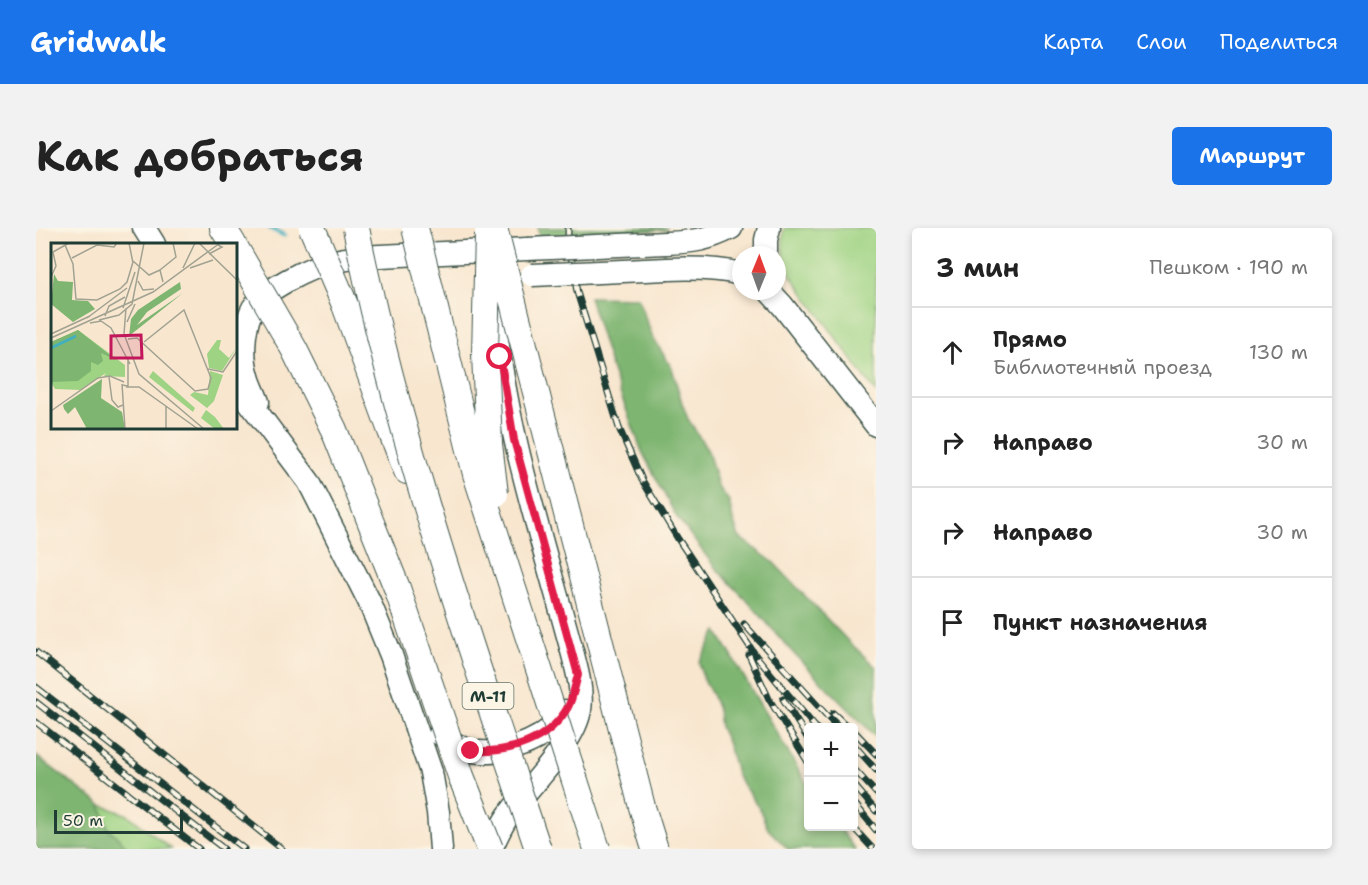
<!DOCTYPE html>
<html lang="ru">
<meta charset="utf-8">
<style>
:root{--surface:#fff;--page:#f2f2f2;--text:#222;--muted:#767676;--line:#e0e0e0;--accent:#1a73e8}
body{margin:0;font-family:"Shantell Sans",sans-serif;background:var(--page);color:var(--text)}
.controls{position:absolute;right:18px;bottom:18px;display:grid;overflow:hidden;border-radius:6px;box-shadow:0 3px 9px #0003}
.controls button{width:54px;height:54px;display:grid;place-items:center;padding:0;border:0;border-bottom:2px solid var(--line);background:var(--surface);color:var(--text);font:30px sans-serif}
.compass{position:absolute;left:696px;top:18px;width:54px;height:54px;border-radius:50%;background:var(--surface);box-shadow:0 3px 9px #0003;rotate:1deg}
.scale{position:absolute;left:18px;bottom:15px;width:129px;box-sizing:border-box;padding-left:6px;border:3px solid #1f3d34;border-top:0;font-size:16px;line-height:21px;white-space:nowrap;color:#1f3d34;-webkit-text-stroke:4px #fcf5e5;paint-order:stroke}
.stop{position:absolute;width:18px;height:18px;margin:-14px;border:4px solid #e11d48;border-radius:50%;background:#fff}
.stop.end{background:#e11d48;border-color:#fff;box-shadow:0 2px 6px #0008}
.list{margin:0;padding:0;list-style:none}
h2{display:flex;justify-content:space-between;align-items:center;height:78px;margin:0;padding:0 24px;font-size:26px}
h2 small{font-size:20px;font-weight:400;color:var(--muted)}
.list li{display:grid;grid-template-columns:39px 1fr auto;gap:18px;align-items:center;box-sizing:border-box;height:90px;padding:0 24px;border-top:2px solid var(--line)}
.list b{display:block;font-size:22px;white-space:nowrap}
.list p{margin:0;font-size:20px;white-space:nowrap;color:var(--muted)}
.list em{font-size:20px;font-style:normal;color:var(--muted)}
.icon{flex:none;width:33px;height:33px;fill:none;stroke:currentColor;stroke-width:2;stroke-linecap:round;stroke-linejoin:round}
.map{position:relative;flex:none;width:840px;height:621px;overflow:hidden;border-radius:6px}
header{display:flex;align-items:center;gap:36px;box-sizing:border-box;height:84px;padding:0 30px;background:var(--accent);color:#fff}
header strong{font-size:28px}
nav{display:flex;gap:33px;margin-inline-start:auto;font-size:21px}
.intro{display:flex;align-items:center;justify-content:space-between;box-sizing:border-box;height:144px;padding:0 36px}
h1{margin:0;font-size:42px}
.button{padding:15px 27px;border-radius:6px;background:var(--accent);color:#fff;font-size:21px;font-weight:700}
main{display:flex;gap:36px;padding:0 36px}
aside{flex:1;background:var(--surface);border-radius:6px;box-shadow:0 3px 9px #0003}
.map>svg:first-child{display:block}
</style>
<header>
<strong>Gridwalk</strong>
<nav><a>Карта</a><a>Слои</a><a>Поделиться</a></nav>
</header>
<div class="intro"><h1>Как добраться</h1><a class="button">Маршрут</a></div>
<main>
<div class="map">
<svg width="840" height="621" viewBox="0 0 840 621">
<rect width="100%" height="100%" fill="#fcf5e5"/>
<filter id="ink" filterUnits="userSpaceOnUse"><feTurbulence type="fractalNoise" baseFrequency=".0167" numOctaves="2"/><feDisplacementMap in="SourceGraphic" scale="12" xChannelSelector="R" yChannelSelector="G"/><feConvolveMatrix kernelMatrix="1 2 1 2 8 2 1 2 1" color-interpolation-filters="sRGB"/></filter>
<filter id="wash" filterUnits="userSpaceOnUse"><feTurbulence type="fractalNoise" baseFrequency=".008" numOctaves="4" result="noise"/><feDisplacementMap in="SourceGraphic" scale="24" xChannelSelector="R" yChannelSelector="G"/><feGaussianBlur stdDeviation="1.35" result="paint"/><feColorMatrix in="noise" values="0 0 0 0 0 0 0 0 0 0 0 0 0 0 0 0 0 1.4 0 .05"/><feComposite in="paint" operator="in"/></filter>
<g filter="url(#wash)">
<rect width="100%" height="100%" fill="#f8e6cf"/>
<path fill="#9ed383" stroke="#5e885c" stroke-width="1.5" d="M 748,0 L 840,0 L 840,165 L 753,45 C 747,28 745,18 748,0 Z
M 0,528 L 65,577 L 92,587 L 135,621 L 0,621 Z"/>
<path fill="#7eb571" stroke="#4e7952" stroke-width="1.5" d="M 502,0 L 631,0 L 629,2 L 503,8 Z
M 553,69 L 602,70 L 617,110 L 636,140 L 646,175 L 652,191 L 672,223 L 682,258 L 693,273 L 697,292 L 703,309 L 737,334 L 811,412 L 840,439 L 840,509 L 759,427 L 717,379 L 678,338 L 640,288 L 606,224 L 576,143 Z
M 681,403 L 772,558 L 772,598 L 802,599 L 819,621 L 752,621 L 732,601 L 723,580 L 701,548 L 692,516 L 684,499 L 682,482 L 676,466 L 667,451 L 663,434 Z
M 0,528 L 65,577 L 72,600 L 93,621 L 0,621 Z"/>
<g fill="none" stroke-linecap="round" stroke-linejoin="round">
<path stroke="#42b0bf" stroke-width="5" d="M 234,0 L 248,7"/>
</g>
</g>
<g filter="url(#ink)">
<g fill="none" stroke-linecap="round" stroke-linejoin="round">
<defs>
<path id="secondary" d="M 108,0 L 118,16
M 630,15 C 656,14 672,12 695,0
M 730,27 L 730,12 L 733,0
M 632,41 C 657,40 681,40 705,46
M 733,63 L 746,77 L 840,197
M 200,156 L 273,254 L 333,373 L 355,427 L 395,544 L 402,584 L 405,621
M 222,174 C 219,165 214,157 212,148 C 206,129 207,103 215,84 C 223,63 274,39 296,34 C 305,31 314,31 323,29 L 491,21
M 404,506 C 414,513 424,521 436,523 C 463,528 503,515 521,494 C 524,491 527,486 529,483
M 455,621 C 460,610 465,598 472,588 C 492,559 538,517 544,482 C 547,463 541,442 536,423 C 506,311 469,200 458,84"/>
<path id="primary" d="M 187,0 L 197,16
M 309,77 L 355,203 L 371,243"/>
</defs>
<use href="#secondary" stroke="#40564b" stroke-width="25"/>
<use href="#primary" stroke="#40564b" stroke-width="28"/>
<use href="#secondary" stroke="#fff" stroke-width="22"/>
<use href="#primary" stroke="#fff" stroke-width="26"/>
<defs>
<path id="rail" d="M 532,0 L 532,11 L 541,64 L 583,200 L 606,252 L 642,311 L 720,428 L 780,500
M 708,396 L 802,500
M 0,424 L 246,621
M 713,427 L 733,471 L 772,534
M 0,459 L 208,621
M 747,471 L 772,511
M 0,474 L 188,621
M 797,485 L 813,500
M 0,494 L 163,621
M 818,503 L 840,526
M 818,517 L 840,542
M 818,541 L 840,565
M 818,557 L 840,583
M 818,575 L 840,602
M 816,598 L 837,621"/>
</defs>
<use href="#rail" stroke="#1f3d34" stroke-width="7"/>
<use href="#rail" stroke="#fcf5e5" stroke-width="4.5" stroke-dasharray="14" stroke-linecap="butt"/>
<defs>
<path id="secondary-bridge" d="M 491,21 L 630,15
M 496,47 L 632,41"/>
<path id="primary-bridge" d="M 276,0 L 309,77
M 320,0 C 362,212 434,416 502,621
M 379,0 L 440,246 L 561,621
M 458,0 L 606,579 L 619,621
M 452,6 L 449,126 L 453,216 L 459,266
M 200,21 L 258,121 L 298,202 L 361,360 L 425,548 L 454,621"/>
</defs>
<use href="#secondary-bridge" stroke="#40564b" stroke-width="25" stroke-linecap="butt"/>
<use href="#primary-bridge" stroke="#40564b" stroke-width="28" stroke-linecap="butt"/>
<use href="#secondary-bridge" stroke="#fff" stroke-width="22"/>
<use href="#primary-bridge" stroke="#fff" stroke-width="26"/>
</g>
</g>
<g fill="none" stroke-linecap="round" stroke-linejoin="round" filter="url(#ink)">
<path stroke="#e11d48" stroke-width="8" d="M 435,523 C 473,525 512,514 532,479 C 537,470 539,457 542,447 L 478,212 L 464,129"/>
</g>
<g text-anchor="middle" stroke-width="5" stroke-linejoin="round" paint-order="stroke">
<rect fill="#fcf5e5" stroke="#617469" stroke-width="1.5" x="426.5" y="455" width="51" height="26" rx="4.5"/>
<g font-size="16" font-weight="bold" fill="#1f3d34">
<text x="452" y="474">М-11</text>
</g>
</g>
<g transform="translate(15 15)">
<rect width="186" height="186" fill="#f8e6cf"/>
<path d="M 27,87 L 74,122 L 74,134 L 53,133 L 55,130 L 30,147 L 4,146 L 0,139 L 0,99 ZM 166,97 L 170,97 L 168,106 L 178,115 L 186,104 L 171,128 L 158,125 L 156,111 ZM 102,128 L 144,165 L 142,169 L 98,134 ZM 159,128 L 172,132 L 163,158 L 156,165 L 139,152 L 143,149 L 157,152 ZM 155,167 L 164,174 L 173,186 L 164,186 L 150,175 Z" fill="#9ed383"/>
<path d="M 3,31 L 7,38 L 22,39 L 21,57 L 37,58 L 44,66 L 22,79 L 0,61 ZM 129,39 L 130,46 L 96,69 L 86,82 L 132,50 L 78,93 L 80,76 L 87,67 ZM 27,87 L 65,117 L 50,110 L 52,118 L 47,122 L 40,119 L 40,128 L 27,138 L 0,139 L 0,99 ZM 51,136 L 50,155 L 71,169 L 74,186 L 36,186 L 24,164 L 17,171 L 13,166 L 12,162 Z" fill="#7eb571"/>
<path fill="none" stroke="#42b0bf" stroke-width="3" d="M 0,105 L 25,93"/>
<path fill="none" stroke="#a1a291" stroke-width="1.5" d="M 78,0 L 82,20M 148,0 L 186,37M 14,2 L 22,21 L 25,56 L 46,57 L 69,46 L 76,39 L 82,19M 158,11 L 171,4 L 167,2M 21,15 L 46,2 L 63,4 L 66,0M 82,18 L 98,32 L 109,27M 132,25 L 144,0M 139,25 L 162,17M 0,34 L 5,23 L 2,9 L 18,0M 87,38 L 92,47 L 103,46M 112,39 L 109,27 L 125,14 L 122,0M 72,65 L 84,29M 75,65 L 73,91 L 88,131 L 153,186M 54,73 L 58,63 L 74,54M 36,75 L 76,45M 48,77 L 68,72 L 81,61 L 93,0M 76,79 L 84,61M 39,80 L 50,78 L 60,85 L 79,121M 0,91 L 39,73M 0,95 L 102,49 L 169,0M 77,96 L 86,95 L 144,148 L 157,146 L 160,135 L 133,67 L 93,99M 157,126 L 172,129 L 186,108M 58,134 L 61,157 L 67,164 L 72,162M 71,141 L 74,186M 71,142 L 77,143 L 77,116M 75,144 L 88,144 L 147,186M 115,163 L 115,186M 0,168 L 47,135 L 59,133 L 73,139"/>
<path fill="#c2185b" fill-opacity="0.15" stroke="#c2185b" stroke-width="3" d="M 90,92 L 91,115 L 60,115 L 60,93 Z"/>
<rect width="186" height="186" fill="none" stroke="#1f3d34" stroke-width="3"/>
</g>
</svg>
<div class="controls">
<button>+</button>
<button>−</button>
</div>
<svg class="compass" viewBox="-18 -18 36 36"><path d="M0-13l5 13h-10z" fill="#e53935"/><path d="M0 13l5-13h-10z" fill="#767676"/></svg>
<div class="scale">50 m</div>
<div class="stop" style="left:464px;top:129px"></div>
<div class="stop end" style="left:435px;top:523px"></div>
</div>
<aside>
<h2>3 мин<small>Пешком · 190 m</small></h2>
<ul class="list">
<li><svg class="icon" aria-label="ahead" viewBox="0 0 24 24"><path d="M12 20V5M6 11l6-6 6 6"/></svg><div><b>Прямо</b><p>Библиотечный проезд</p></div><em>130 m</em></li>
<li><svg class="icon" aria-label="right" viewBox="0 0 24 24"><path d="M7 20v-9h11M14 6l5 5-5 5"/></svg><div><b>Направо</b></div><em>30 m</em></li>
<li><svg class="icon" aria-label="right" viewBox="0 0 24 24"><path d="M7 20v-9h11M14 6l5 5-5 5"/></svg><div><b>Направо</b></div><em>30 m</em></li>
<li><svg class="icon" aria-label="arrive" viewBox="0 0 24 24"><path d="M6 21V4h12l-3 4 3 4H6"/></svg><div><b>Пункт назначения</b></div></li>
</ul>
</aside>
</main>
